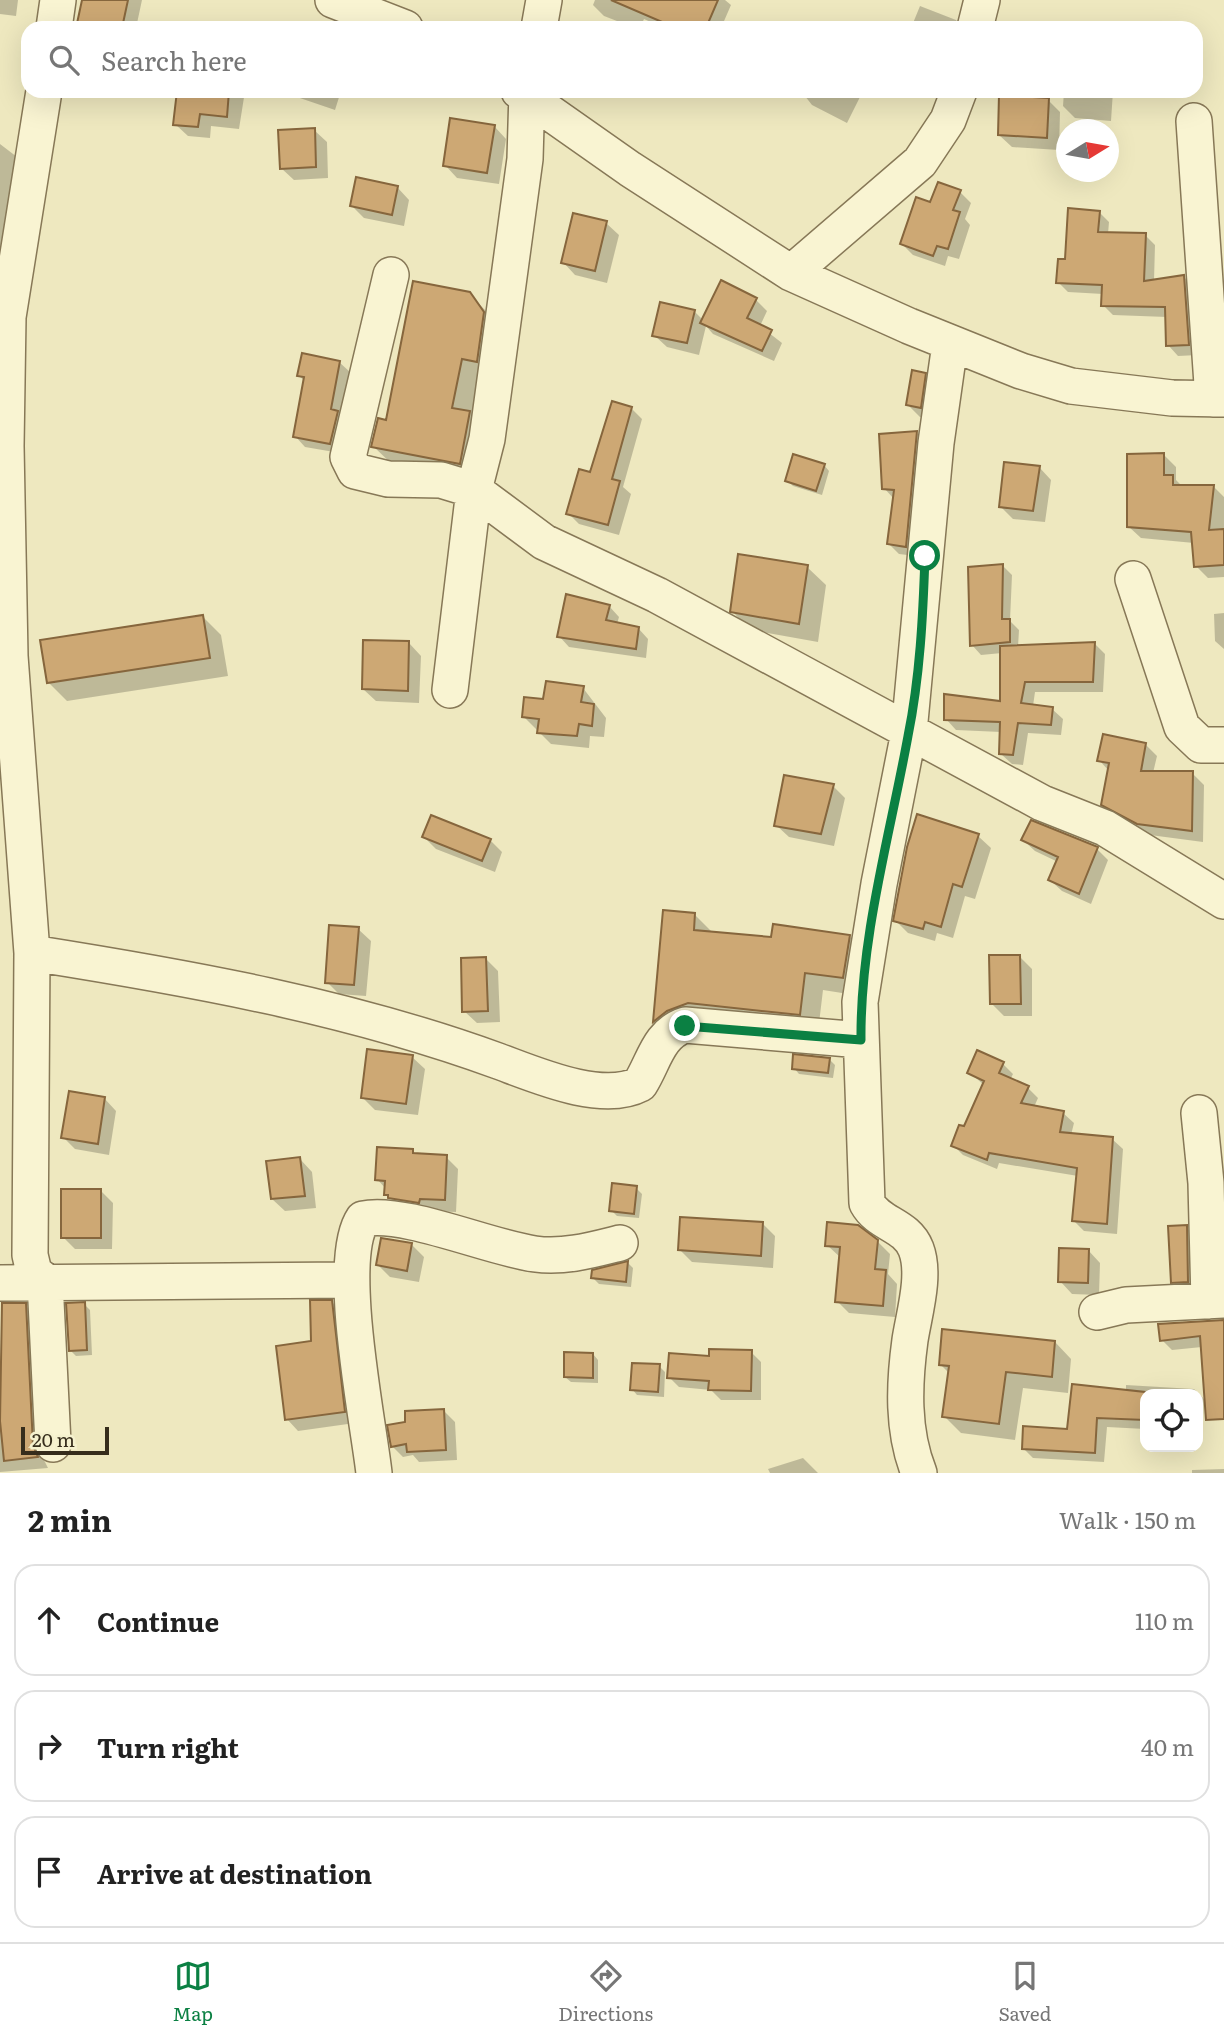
<!DOCTYPE html>
<meta charset="utf-8">
<style>
:root{--surface:#fff;--page:#f2f2f2;--text:#222;--muted:#767676;--line:#e0e0e0;--accent:#0b8043}
body{margin:0;font-family:Literata,serif;background:var(--page);color:var(--text)}
.controls{position:absolute;right:21px;bottom:21px;display:grid;overflow:hidden;border-radius:14px;box-shadow:0 7px 28px #0002}
.controls button{width:63px;height:63px;display:grid;place-items:center;padding:0;border:0;border-bottom:2px solid var(--line);background:var(--surface);color:var(--text);font:35px sans-serif}
.compass{position:absolute;left:1056px;top:119px;width:63px;height:63px;border-radius:50%;background:var(--surface);box-shadow:0 7px 28px #0002;rotate:79deg}
.scale{position:absolute;left:21px;bottom:18px;width:88px;box-sizing:border-box;padding-left:7px;border:4px solid #362d1c;border-top:0;font-size:19px;line-height:24px;white-space:nowrap;color:#362d1c;-webkit-text-stroke:5px #f5f1ce;paint-order:stroke}
.stop{position:absolute;width:21px;height:21px;margin:-16px;border:5px solid #0b8043;border-radius:50%;background:#fff}
.stop.end{background:#0b8043;border-color:#fff;box-shadow:0 2px 7px #0008}
.list{margin:0;padding:0;list-style:none}
h2{display:flex;justify-content:space-between;align-items:center;height:91px;margin:0;padding:0 28px;font-size:30px}
h2 small{font-size:23px;font-weight:400;color:var(--muted)}
.list li{display:grid;grid-template-columns:46px 1fr auto;gap:21px;align-items:center;box-sizing:border-box;height:112px;margin:0 14px 14px;padding:0 14px;border:2px solid var(--line);border-radius:21px}
.list b{display:block;font-size:26px;white-space:nowrap}
.list em{font-size:23px;font-style:normal;color:var(--muted)}
.icon{flex:none;width:38px;height:38px;fill:none;stroke:currentColor;stroke-width:2;stroke-linecap:round;stroke-linejoin:round}
.map{position:relative;flex:none;width:1224px;height:1473px;overflow:hidden}
.search{position:absolute;background:var(--surface);box-shadow:0 7px 28px #0002;left:21px;right:21px;top:21px;height:77px;display:flex;align-items:center;gap:18px;box-sizing:border-box;padding:0 24px;border-radius:21px;color:var(--muted);font-size:26px}
.sheet{height:469px;background:var(--surface)}
nav{display:flex;justify-content:space-around;align-items:center;box-sizing:border-box;height:98px;border-top:2px solid var(--line);background:var(--surface);font-size:19px;color:var(--muted)}
nav a{display:grid;justify-items:center;gap:4px}
nav .on{color:var(--accent)}
.map>svg:first-child{display:block}
</style>
<div class="map">
<svg width="1224" height="1473" viewBox="0 0 1224 1473">
<rect width="100%" height="100%" fill="#eee8bf"/>
<path fill="#0003" d="M 0,0 L 18,0 L 16,16 L 0,14 Z
M 84,0 L 142,0 L 136,28 L 81,28 Z
M 595,0 L 725,0 L 731,5 L 721,28 L 664,28 L 644,19 L 640,28 L 635,28 L 604,16 L 593,5 Z
M 920,6 L 956,20 L 963,28 L 911,28 Z
M 182,91 L 245,91 L 239,129 L 211,126 L 210,138 L 188,136 L 175,124 Z
M 288,91 L 341,91 L 335,110 L 294,96 Z
M 801,91 L 863,91 L 847,123 L 812,105 Z
M 1064,91 L 1113,91 L 1111,121 L 1075,118 L 1063,106 Z
M 1048,100 L 1060,112 L 1059,150 L 1012,147 L 999,135 Z
M 494,126 L 506,139 L 499,184 L 457,178 L 445,165 Z
M 314,130 L 327,142 L 328,178 L 294,180 L 281,168 Z
M 0,144 L 17,157 L 0,306 Z
M 397,187 L 409,200 L 404,226 L 364,218 L 352,206 Z
M 960,192 L 971,203 L 965,219 L 970,225 L 959,259 L 948,256 L 945,266 L 913,255 L 902,244 L 931,204 Z
M 1099,212 L 1109,222 L 1108,234 L 1145,235 L 1155,245 L 1154,281 L 1184,277 L 1194,287 L 1198,355 L 1178,356 L 1168,345 L 1167,317 L 1113,315 L 1103,305 L 1103,294 L 1068,292 L 1058,282 L 1067,261 Z
M 606,223 L 619,235 L 607,283 L 575,275 L 563,262 Z
M 469,294 L 494,319 L 484,487 L 398,470 L 373,446 Z
M 756,300 L 767,311 L 760,326 L 782,343 L 774,361 L 713,334 L 706,326 L 699,355 L 667,347 L 654,335 L 694,311 L 703,320 Z
M 339,362 L 350,372 L 341,416 L 340,453 L 305,447 L 295,436 L 305,381 L 299,376 Z
M 925,374 L 937,387 L 933,419 L 920,417 L 908,405 Z
M 631,408 L 642,419 L 623,487 L 631,494 L 619,535 L 579,524 L 568,513 Z
M 917,433 L 927,443 L 916,556 L 899,554 L 889,544 L 894,499 L 884,488 Z
M 1163,454 L 1176,467 L 1176,480 L 1182,486 L 1213,486 L 1224,497 L 1224,577 L 1208,578 L 1196,566 L 1194,543 L 1141,538 L 1128,526 Z
M 824,465 L 829,471 L 822,495 L 793,486 L 787,480 Z
M 1039,467 L 1051,480 L 1045,522 L 1013,519 L 1001,507 Z
M 1003,566 L 1012,575 L 1010,621 L 1019,630 L 1018,647 L 1094,643 L 1105,654 L 1103,692 L 1035,692 L 1033,706 L 1052,709 L 1063,719 L 1061,735 L 1028,733 L 1023,765 L 1012,764 L 1001,754 L 1001,732 L 956,730 L 946,719 L 1002,702 L 1002,653 L 981,655 L 972,645 Z
M 807,567 L 826,585 L 818,642 L 750,630 L 732,611 Z
M 609,606 L 619,617 L 617,624 L 638,628 L 648,639 L 646,658 L 569,647 L 559,636 Z
M 1224,613 L 1224,649 L 1215,641 L 1214,614 Z
M 203,617 L 221,635 L 228,676 L 67,701 L 48,682 Z
M 409,643 L 421,656 L 419,703 L 376,701 L 363,689 Z
M 583,688 L 606,718 L 604,737 L 590,736 L 589,748 L 551,744 L 524,717 Z
M 1145,744 L 1157,756 L 1153,773 L 1192,773 L 1204,785 L 1203,842 L 1150,835 L 1115,816 L 1103,804 L 1109,771 L 1099,760 Z
M 833,786 L 845,798 L 834,846 L 789,837 L 776,825 Z
M 978,836 L 991,848 L 975,899 L 965,896 L 953,938 L 937,933 L 935,941 L 908,933 L 895,920 Z
M 424,837 L 490,840 L 502,852 L 495,872 L 436,849 Z
M 1023,840 L 1097,849 L 1108,860 L 1091,904 L 1062,891 L 1050,880 L 1058,862 L 1035,851 Z
M 664,912 L 694,914 L 713,933 L 772,939 L 850,937 L 868,955 L 861,996 L 823,990 L 818,1032 L 673,1039 L 655,1021 Z
M 358,929 L 371,941 L 366,996 L 339,994 L 327,982 Z
M 1019,956 L 1032,969 L 1032,1016 L 1004,1016 L 992,1004 Z
M 486,959 L 498,971 L 500,1022 L 477,1023 L 464,1011 Z
M 412,1057 L 425,1069 L 418,1115 L 375,1110 L 362,1097 Z
M 829,1059 L 835,1065 L 833,1078 L 799,1074 L 794,1068 Z
M 1003,1064 L 1013,1074 L 1010,1080 L 1028,1088 L 1038,1098 L 1034,1107 L 1063,1113 L 1074,1123 L 1071,1135 L 1112,1139 L 1123,1149 L 1117,1234 L 1084,1231 L 1073,1220 L 1078,1176 L 999,1163 L 997,1169 L 963,1155 L 953,1145 L 965,1129 L 984,1085 L 969,1072 Z
M 104,1098 L 116,1111 L 109,1155 L 75,1149 L 63,1137 Z
M 412,1150 L 417,1155 L 446,1157 L 458,1169 L 456,1212 L 402,1210 L 386,1194 L 386,1189 L 377,1179 Z
M 300,1159 L 312,1172 L 316,1208 L 285,1211 L 272,1199 Z
M 636,1188 L 642,1194 L 639,1218 L 617,1216 L 611,1210 Z
M 101,1191 L 113,1203 L 112,1249 L 75,1249 L 63,1237 Z
M 763,1224 L 775,1236 L 773,1268 L 692,1262 L 680,1250 Z
M 1186,1227 L 1199,1240 L 1200,1293 L 1185,1294 L 1173,1282 Z
M 877,1241 L 890,1254 L 888,1274 L 897,1284 L 895,1317 L 849,1313 L 837,1301 L 841,1258 L 827,1245 Z
M 411,1244 L 424,1257 L 419,1282 L 390,1277 L 378,1265 Z
M 1088,1250 L 1100,1263 L 1099,1295 L 1072,1294 L 1060,1281 Z
M 628,1263 L 633,1268 L 631,1287 L 599,1284 L 593,1278 L 594,1272 Z
M 332,1302 L 343,1313 L 355,1423 L 298,1431 L 287,1419 L 313,1342 Z
M 84,1304 L 90,1310 L 92,1355 L 76,1356 L 70,1350 Z
M 25,1305 L 36,1316 L 43,1458 L 48,1468 L 0,1472 L 0,1365 L 3,1365 Z
M 1224,1322 L 1224,1399 L 1202,1347 L 1172,1350 L 1162,1340 Z
M 1055,1342 L 1071,1359 L 1068,1393 L 1023,1388 L 1015,1440 L 961,1433 L 944,1416 L 950,1374 L 941,1365 Z
M 751,1352 L 761,1362 L 761,1400 L 721,1400 L 711,1390 L 679,1387 L 669,1377 L 711,1358 Z
M 593,1354 L 598,1360 L 598,1383 L 571,1382 L 565,1377 Z
M 659,1366 L 665,1372 L 664,1397 L 637,1395 L 632,1389 Z
M 1126,1385 L 1194,1389 L 1204,1399 L 1202,1433 L 1198,1432 L 1198,1394 L 1145,1394 L 1145,1429 L 1107,1427 L 1104,1462 L 1033,1458 L 1023,1448 L 1069,1431 L 1126,1391 Z
M 444,1411 L 455,1422 L 457,1460 L 419,1462 L 413,1455 L 403,1457 L 392,1446 L 407,1423 Z
M 803,1458 L 818,1473 L 770,1473 L 768,1469 Z
M 1224,1469 L 1224,1473 L 1192,1473 L 1192,1470 Z"/>
<path fill="#cda874" stroke="#86663d" stroke-width="2" d="M 82,0 L 128,0 L 122,28 L 76,28 Z
M 611,0 L 718,0 L 706,28 L 676,28 Z
M 177,91 L 229,91 L 227,117 L 200,114 L 198,127 L 173,125 Z
M 999,95 L 1049,98 L 1047,138 L 998,135 Z
M 450,118 L 495,125 L 487,173 L 443,166 Z
M 315,128 L 316,167 L 280,169 L 278,130 Z
M 356,177 L 398,186 L 392,215 L 350,206 Z
M 938,182 L 961,190 L 953,210 L 960,212 L 948,249 L 937,246 L 933,256 L 900,244 L 916,197 L 930,202 Z
M 1068,208 L 1100,211 L 1098,232 L 1146,233 L 1144,281 L 1184,275 L 1189,345 L 1166,346 L 1165,307 L 1101,306 L 1102,285 L 1056,283 L 1058,259 L 1065,259 Z
M 573,213 L 607,221 L 595,271 L 561,263 Z
M 721,280 L 757,298 L 747,318 L 772,330 L 762,351 L 700,323 Z
M 413,281 L 470,292 L 484,312 L 477,362 L 462,359 L 452,408 L 470,411 L 460,464 L 371,447 L 378,418 L 386,420 Z
M 660,302 L 695,310 L 687,343 L 652,336 Z
M 302,353 L 340,361 L 331,409 L 338,411 L 330,444 L 293,437 L 304,377 L 297,376 Z
M 912,370 L 926,373 L 921,408 L 906,405 Z
M 612,401 L 632,407 L 612,479 L 620,481 L 608,525 L 566,514 L 579,469 L 590,472 Z
M 917,431 L 906,547 L 887,544 L 894,490 L 882,489 L 879,434 Z
M 1164,453 L 1164,475 L 1173,475 L 1173,485 L 1214,485 L 1209,530 L 1224,529 L 1224,565 L 1194,567 L 1191,532 L 1127,527 L 1127,454 Z
M 793,454 L 825,464 L 816,491 L 785,481 Z
M 1004,462 L 1040,466 L 1033,511 L 999,507 Z
M 738,554 L 808,565 L 799,624 L 730,612 Z
M 1003,564 L 1002,619 L 1010,619 L 1010,642 L 970,646 L 968,567 Z
M 566,594 L 610,605 L 606,620 L 639,627 L 636,649 L 557,637 Z
M 203,615 L 210,658 L 47,683 L 40,640 Z
M 363,640 L 409,641 L 408,691 L 362,689 Z
M 1095,642 L 1093,682 L 1025,682 L 1021,703 L 1053,707 L 1051,725 L 1018,723 L 1013,755 L 999,754 L 1000,722 L 944,720 L 944,694 L 1000,701 L 1000,646 Z
M 546,681 L 584,686 L 581,702 L 594,704 L 592,726 L 579,724 L 577,736 L 537,733 L 539,719 L 522,717 L 524,697 L 543,699 Z
M 1103,734 L 1146,743 L 1141,771 L 1193,771 L 1192,831 L 1137,824 L 1101,805 L 1109,763 L 1097,761 Z
M 784,775 L 834,784 L 821,834 L 774,826 Z
M 917,814 L 979,834 L 962,887 L 953,884 L 941,927 L 925,922 L 923,929 L 893,921 L 907,847 Z
M 431,815 L 491,839 L 482,861 L 422,837 Z
M 1031,820 L 1098,847 L 1079,894 L 1048,880 L 1058,857 L 1021,840 Z
M 663,910 L 695,913 L 694,930 L 771,937 L 773,924 L 850,935 L 843,978 L 805,973 L 800,1015 L 688,1003 L 667,1011 L 653,1022 Z
M 329,925 L 359,927 L 354,985 L 325,983 Z
M 989,955 L 1020,955 L 1021,1004 L 990,1004 Z
M 486,957 L 488,1011 L 462,1012 L 461,958 Z
M 367,1049 L 413,1055 L 406,1104 L 361,1098 Z
M 977,1050 L 1004,1062 L 999,1073 L 1029,1086 L 1021,1103 L 1064,1111 L 1060,1132 L 1113,1137 L 1107,1224 L 1072,1221 L 1077,1168 L 989,1153 L 987,1160 L 951,1146 L 959,1125 L 964,1126 L 984,1081 L 967,1073 Z
M 793,1054 L 830,1058 L 828,1073 L 792,1069 Z
M 69,1091 L 105,1097 L 98,1144 L 61,1138 Z
M 377,1147 L 413,1149 L 413,1153 L 447,1155 L 445,1200 L 420,1199 L 419,1203 L 388,1198 L 388,1195 L 384,1195 L 385,1181 L 375,1180 Z
M 300,1157 L 305,1196 L 271,1199 L 266,1161 Z
M 612,1183 L 637,1186 L 634,1214 L 609,1211 Z
M 61,1189 L 101,1189 L 101,1238 L 61,1238 Z
M 680,1217 L 763,1222 L 761,1256 L 678,1250 Z
M 827,1222 L 858,1225 L 878,1240 L 875,1269 L 886,1270 L 883,1306 L 835,1302 L 840,1247 L 825,1246 Z
M 1187,1225 L 1188,1282 L 1171,1283 L 1168,1226 Z
M 381,1238 L 412,1243 L 407,1271 L 376,1265 Z
M 1059,1248 L 1089,1249 L 1088,1283 L 1058,1282 Z
M 628,1261 L 626,1282 L 591,1278 L 592,1270 Z
M 310,1300 L 332,1300 L 345,1412 L 285,1420 L 276,1346 L 311,1341 Z
M 85,1302 L 87,1350 L 69,1351 L 66,1303 Z
M 2,1303 L 26,1303 L 33,1445 L 38,1457 L 4,1461 L 0,1421 Z
M 1224,1320 L 1224,1419 L 1206,1420 L 1200,1336 L 1160,1341 L 1158,1324 Z
M 942,1329 L 1055,1341 L 1052,1377 L 1006,1372 L 999,1424 L 942,1417 L 949,1366 L 939,1365 Z
M 709,1349 L 752,1350 L 751,1391 L 708,1390 L 709,1381 L 667,1378 L 669,1353 L 709,1356 Z
M 564,1352 L 593,1353 L 593,1378 L 564,1377 Z
M 632,1363 L 660,1364 L 658,1392 L 630,1390 Z
M 1072,1384 L 1145,1392 L 1145,1420 L 1097,1418 L 1095,1453 L 1022,1449 L 1023,1426 L 1067,1429 Z
M 444,1409 L 446,1450 L 407,1452 L 406,1444 L 391,1447 L 387,1425 L 405,1422 L 405,1411 Z"/>
<g fill="none" stroke-linecap="round" stroke-linejoin="round">
<defs>
<path id="minor" d="M 333,0 L 405,28
M 54,28 L 58,0
M 539,28 L 544,0
M 975,28 L 982,0
M 44,91 L 8,317 L 6,446 L 10,656 L 32,953 L 30,1255 L 34,1272 L 45,1281 L 53,1444
M 519,91 L 630,169 L 791,273 L 909,326 L 1021,371 L 1071,386 L 1172,398 L 1224,399
M 1194,121 L 1213,399
M 791,273 L 920,162 L 948,120 L 959,91
M 391,275 L 348,457 L 355,471 L 388,479 L 441,480 L 474,490 L 544,542 L 657,595 L 1042,803 L 1105,828 L 1224,901
M 1133,579 L 1182,727 L 1201,745 L 1224,745
M 450,690 L 474,490 L 487,439 L 525,159 L 527,91
M 32,953 C 190,978 347,1006 498,1061 C 536,1075 602,1104 640,1084 C 654,1062 658,1034 685,1025 L 861,1040
M 1199,1113 L 1206,1183 L 1209,1301
M 0,1283 L 350,1280
M 1097,1312 L 1126,1305 L 1224,1300
M 374,1473 C 368,1419 335,1260 363,1219 C 404,1210 490,1248 535,1254 C 564,1258 592,1250 620,1243
M 919,1473 C 902,1431 904,1384 910,1340 C 914,1314 926,1275 916,1249 C 906,1224 879,1225 867,1203 L 860,1002 L 879,884 L 909,732 L 936,443 L 950,344"/>
</defs>
<use href="#minor" stroke="#877857" stroke-width="38"/>
<use href="#minor" stroke="#f9f4d2" stroke-width="35"/>
</g>
<g fill="none" stroke-linecap="round" stroke-linejoin="round">
<path stroke="#0b8043" stroke-width="9" d="M 685,1026 L 861,1040 C 860,938 890,835 908,736 C 920,677 923,615 925,556"/>
</g>
</svg>
<div class="controls">
<button><svg class="icon" aria-label="locate" viewBox="0 0 24 24"><circle cx="12" cy="12" r="6"/><path d="M12 2v4M12 18v4M2 12h4M18 12h4"/></svg></button>
</div>
<svg class="compass" viewBox="-18 -18 36 36"><path d="M0-13l5 13h-10z" fill="#e53935"/><path d="M0 13l5-13h-10z" fill="#767676"/></svg>
<div class="scale">20 m</div>
<div class="stop" style="left:925px;top:556px"></div>
<div class="stop end" style="left:685px;top:1026px"></div>
<div class="search"><svg class="icon" aria-label="search" viewBox="0 0 24 24"><circle cx="10" cy="10" r="6"/><path d="M15 15l6 6"/></svg>Search here</div>
</div>
<section class="sheet">
<h2>2 min<small>Walk · 150 m</small></h2>
<ul class="list">
<li><svg class="icon" aria-label="ahead" viewBox="0 0 24 24"><path d="M12 20V5M6 11l6-6 6 6"/></svg><div><b>Continue</b></div><em>110 m</em></li>
<li><svg class="icon" aria-label="right" viewBox="0 0 24 24"><path d="M7 20v-9h11M14 6l5 5-5 5"/></svg><div><b>Turn right</b></div><em>40 m</em></li>
<li><svg class="icon" aria-label="arrive" viewBox="0 0 24 24"><path d="M6 21V4h12l-3 4 3 4H6"/></svg><div><b>Arrive at destination</b></div></li>
</ul>
</section>
<nav>
<a class="on"><svg class="icon" aria-label="map" viewBox="0 0 24 24"><path d="M3 6l6-2 6 2 6-2v14l-6 2-6-2-6 2zM9 4v14M15 6v14"/></svg>Map</a>
<a><svg class="icon" aria-label="directions" viewBox="0 0 24 24"><path d="M12 3l9 9-9 9-9-9zM9 14v-3h6M13 9l2 2-2 2"/></svg>Directions</a>
<a><svg class="icon" aria-label="saved" viewBox="0 0 24 24"><path d="M7 4h10v16l-5-4-5 4z"/></svg>Saved</a>
</nav>
